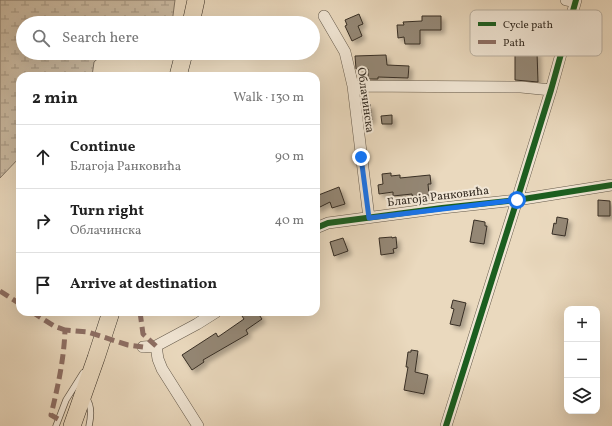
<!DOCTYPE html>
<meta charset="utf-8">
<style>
:root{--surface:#fff;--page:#f6f6f6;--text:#222;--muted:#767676;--line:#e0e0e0}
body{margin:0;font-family:Vollkorn,serif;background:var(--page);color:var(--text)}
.controls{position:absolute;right:12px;bottom:12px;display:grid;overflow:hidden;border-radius:8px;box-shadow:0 4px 16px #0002}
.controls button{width:36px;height:36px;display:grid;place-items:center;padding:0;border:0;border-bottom:1px solid var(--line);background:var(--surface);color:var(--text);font:20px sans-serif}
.stop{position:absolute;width:12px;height:12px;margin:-9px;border:3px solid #1a73e8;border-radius:50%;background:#fff}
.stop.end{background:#1a73e8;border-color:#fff;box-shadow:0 1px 4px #0008}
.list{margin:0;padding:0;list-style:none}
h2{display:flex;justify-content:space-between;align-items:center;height:52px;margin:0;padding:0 16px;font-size:17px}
h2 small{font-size:13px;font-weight:400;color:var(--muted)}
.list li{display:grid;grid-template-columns:26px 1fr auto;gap:12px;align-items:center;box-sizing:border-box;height:64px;padding:0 16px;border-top:1px solid var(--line)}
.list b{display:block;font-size:15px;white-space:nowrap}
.list p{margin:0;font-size:13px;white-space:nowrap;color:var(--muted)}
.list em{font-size:13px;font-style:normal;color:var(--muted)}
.icon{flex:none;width:22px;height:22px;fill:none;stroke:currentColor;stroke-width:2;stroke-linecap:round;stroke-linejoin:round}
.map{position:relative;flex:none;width:612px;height:426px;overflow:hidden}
.search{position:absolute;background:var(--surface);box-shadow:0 4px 16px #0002;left:16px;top:16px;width:304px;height:44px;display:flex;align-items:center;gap:10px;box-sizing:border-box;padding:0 14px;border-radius:22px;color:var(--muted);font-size:15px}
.panel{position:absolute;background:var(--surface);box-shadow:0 4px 16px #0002;left:16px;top:72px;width:304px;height:244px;border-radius:12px}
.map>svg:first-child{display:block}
</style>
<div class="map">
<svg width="612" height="426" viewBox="0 0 612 426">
<defs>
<pattern id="wetland-marsh" width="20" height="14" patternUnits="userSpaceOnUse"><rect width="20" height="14" fill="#ccbca4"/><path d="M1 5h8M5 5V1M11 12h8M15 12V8" fill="none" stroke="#a69985"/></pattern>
<filter id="shadow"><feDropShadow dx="3.5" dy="3.5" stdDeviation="2" flood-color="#0004"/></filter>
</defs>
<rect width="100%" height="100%" fill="#ead9be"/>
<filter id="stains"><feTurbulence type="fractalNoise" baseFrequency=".005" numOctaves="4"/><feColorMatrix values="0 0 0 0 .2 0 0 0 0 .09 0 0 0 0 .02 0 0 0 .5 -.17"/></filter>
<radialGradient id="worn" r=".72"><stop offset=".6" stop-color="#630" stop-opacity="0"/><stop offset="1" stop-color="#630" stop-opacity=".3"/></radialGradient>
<path fill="url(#wetland-marsh)" stroke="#827564" d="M 0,0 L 175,0 L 172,23 L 23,23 L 23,53 L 104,53 L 94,62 L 92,76 L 20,76 L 20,157 L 0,178 Z"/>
<path fill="#948774" stroke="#372e24" filter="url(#shadow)" d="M 359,14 L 363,24 L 358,26 L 362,36 L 352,41 L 345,26 L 347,25 L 345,20 Z
M 422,16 L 441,16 L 441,30 L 420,30 L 420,44 L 405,44 L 404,37 L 398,38 L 397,25 L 404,25 L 403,22 L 422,21 Z
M 515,52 L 537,52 L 538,82 L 515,80 Z
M 386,55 L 387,65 L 409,66 L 408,78 L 378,77 L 378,79 L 368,79 L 368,69 L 356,69 L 355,56 Z
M 370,104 L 372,120 L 364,121 L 362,105 Z
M 392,115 L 392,124 L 382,124 L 381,116 Z
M 391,173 L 391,176 L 400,175 L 400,178 L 430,175 L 431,184 L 428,184 L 429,195 L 412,196 L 412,194 L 393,196 L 393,192 L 379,194 L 378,185 L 383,184 L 382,174 Z
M 339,187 L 345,204 L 332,208 L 330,202 L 316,209 L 316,196 Z
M 598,200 L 610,201 L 610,216 L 598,216 Z
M 557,217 L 568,219 L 565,236 L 552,234 L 554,223 L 556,224 Z
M 474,220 L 485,222 L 485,226 L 487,226 L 484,244 L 470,242 Z
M 392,237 L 392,238 L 396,237 L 397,248 L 393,249 L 394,253 L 381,255 L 379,238 Z
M 343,238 L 348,251 L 334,256 L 330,242 Z
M 453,300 L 466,303 L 460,326 L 450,324 L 454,309 L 451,308 Z
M 248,312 L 257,312 L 262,319 L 246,330 L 248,334 L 203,360 L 204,362 L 192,370 L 182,355 L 216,333 L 218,337 L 244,319 L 242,316 Z
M 411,350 L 418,351 L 415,372 L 428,375 L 424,394 L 404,390 L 408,367 L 406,367 L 408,352 L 411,352 Z"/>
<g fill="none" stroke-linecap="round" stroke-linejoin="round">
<defs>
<path id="service" d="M 86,398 C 92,405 91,417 89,426
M 56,426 L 66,400 L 83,373"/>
<path id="minor" d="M 566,0 L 575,2
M 324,16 L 345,52 L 353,86 L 369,218
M 353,86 L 521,87 L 551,90
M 316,228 L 328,223 L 442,208 L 517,200 L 612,185
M 156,346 L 158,359 L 162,369 L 198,426
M 143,347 L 156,346 L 197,324 L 216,312
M 446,426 L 517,200 L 551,90 L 576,0"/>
<path id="primary" d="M 191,23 L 196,0
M 178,76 L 184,53
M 72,426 L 96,358 L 111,312"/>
</defs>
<use href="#service" stroke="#64594a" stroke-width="7"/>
<use href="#minor" stroke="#64594a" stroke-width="12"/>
<use href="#primary" stroke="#372e24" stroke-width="18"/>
<use href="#service" stroke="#f1e6d5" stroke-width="5.5"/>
<use href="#minor" stroke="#f1e6d5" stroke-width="11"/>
<use href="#primary" stroke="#ead9be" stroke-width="17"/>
<path stroke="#8d6e63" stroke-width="5" stroke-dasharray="10 5" stroke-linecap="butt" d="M 0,291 L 20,304
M 32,312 L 54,326 L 65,330
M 140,312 L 143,334 L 156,346
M 58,419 L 51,415 C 58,386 64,359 65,330 L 88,332 L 128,345 L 143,347"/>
<defs>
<path id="cycleway" d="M 316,228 L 328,223 L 442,208 L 517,200 L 612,185
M 446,426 L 517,200 L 551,90 L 576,0"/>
</defs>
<use href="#cycleway" stroke="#f1e6d5" stroke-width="8"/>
<use href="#cycleway" stroke="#1b5e20" stroke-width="6"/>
</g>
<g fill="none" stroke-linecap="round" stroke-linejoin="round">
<path stroke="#1a73e8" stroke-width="5" d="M 361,157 L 369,218 L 517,200"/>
</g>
<g text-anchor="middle" stroke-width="4" stroke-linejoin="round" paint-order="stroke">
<g font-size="12" fill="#372e24" stroke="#f1e6d5">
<text transform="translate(366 100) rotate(82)" y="4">Облачинска</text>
<text transform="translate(438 196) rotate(-7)" y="4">Благоја Ранковића</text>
</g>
</g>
<rect x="470" y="10" width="132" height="46" rx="6" fill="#f1e6d5" stroke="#b9afa0" stroke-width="1"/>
<rect x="478" y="22" width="18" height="4" fill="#1b5e20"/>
<rect x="478" y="40" width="18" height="4" fill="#8d6e63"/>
<g font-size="11" fill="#372e24">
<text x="503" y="28">Cycle path</text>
<text x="503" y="46">Path</text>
</g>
<rect width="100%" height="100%" filter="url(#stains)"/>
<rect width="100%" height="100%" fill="url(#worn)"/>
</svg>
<div class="controls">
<button>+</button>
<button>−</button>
<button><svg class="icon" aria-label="layers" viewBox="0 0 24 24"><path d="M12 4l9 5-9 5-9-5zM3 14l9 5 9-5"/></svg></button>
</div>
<div class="stop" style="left:517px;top:200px"></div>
<div class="stop end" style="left:361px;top:157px"></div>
<div class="search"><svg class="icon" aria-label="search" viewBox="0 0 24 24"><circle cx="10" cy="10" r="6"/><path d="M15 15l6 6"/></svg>Search here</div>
<section class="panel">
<h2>2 min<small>Walk · 130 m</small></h2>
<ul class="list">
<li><svg class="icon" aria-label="ahead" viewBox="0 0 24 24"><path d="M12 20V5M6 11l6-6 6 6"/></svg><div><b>Continue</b><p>Благоја Ранковића</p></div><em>90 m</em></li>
<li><svg class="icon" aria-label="right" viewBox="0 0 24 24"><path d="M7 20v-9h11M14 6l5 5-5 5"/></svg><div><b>Turn right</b><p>Облачинска</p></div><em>40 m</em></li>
<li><svg class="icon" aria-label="arrive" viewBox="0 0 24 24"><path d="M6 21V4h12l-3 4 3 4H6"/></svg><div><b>Arrive at destination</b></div></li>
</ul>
</section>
</div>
